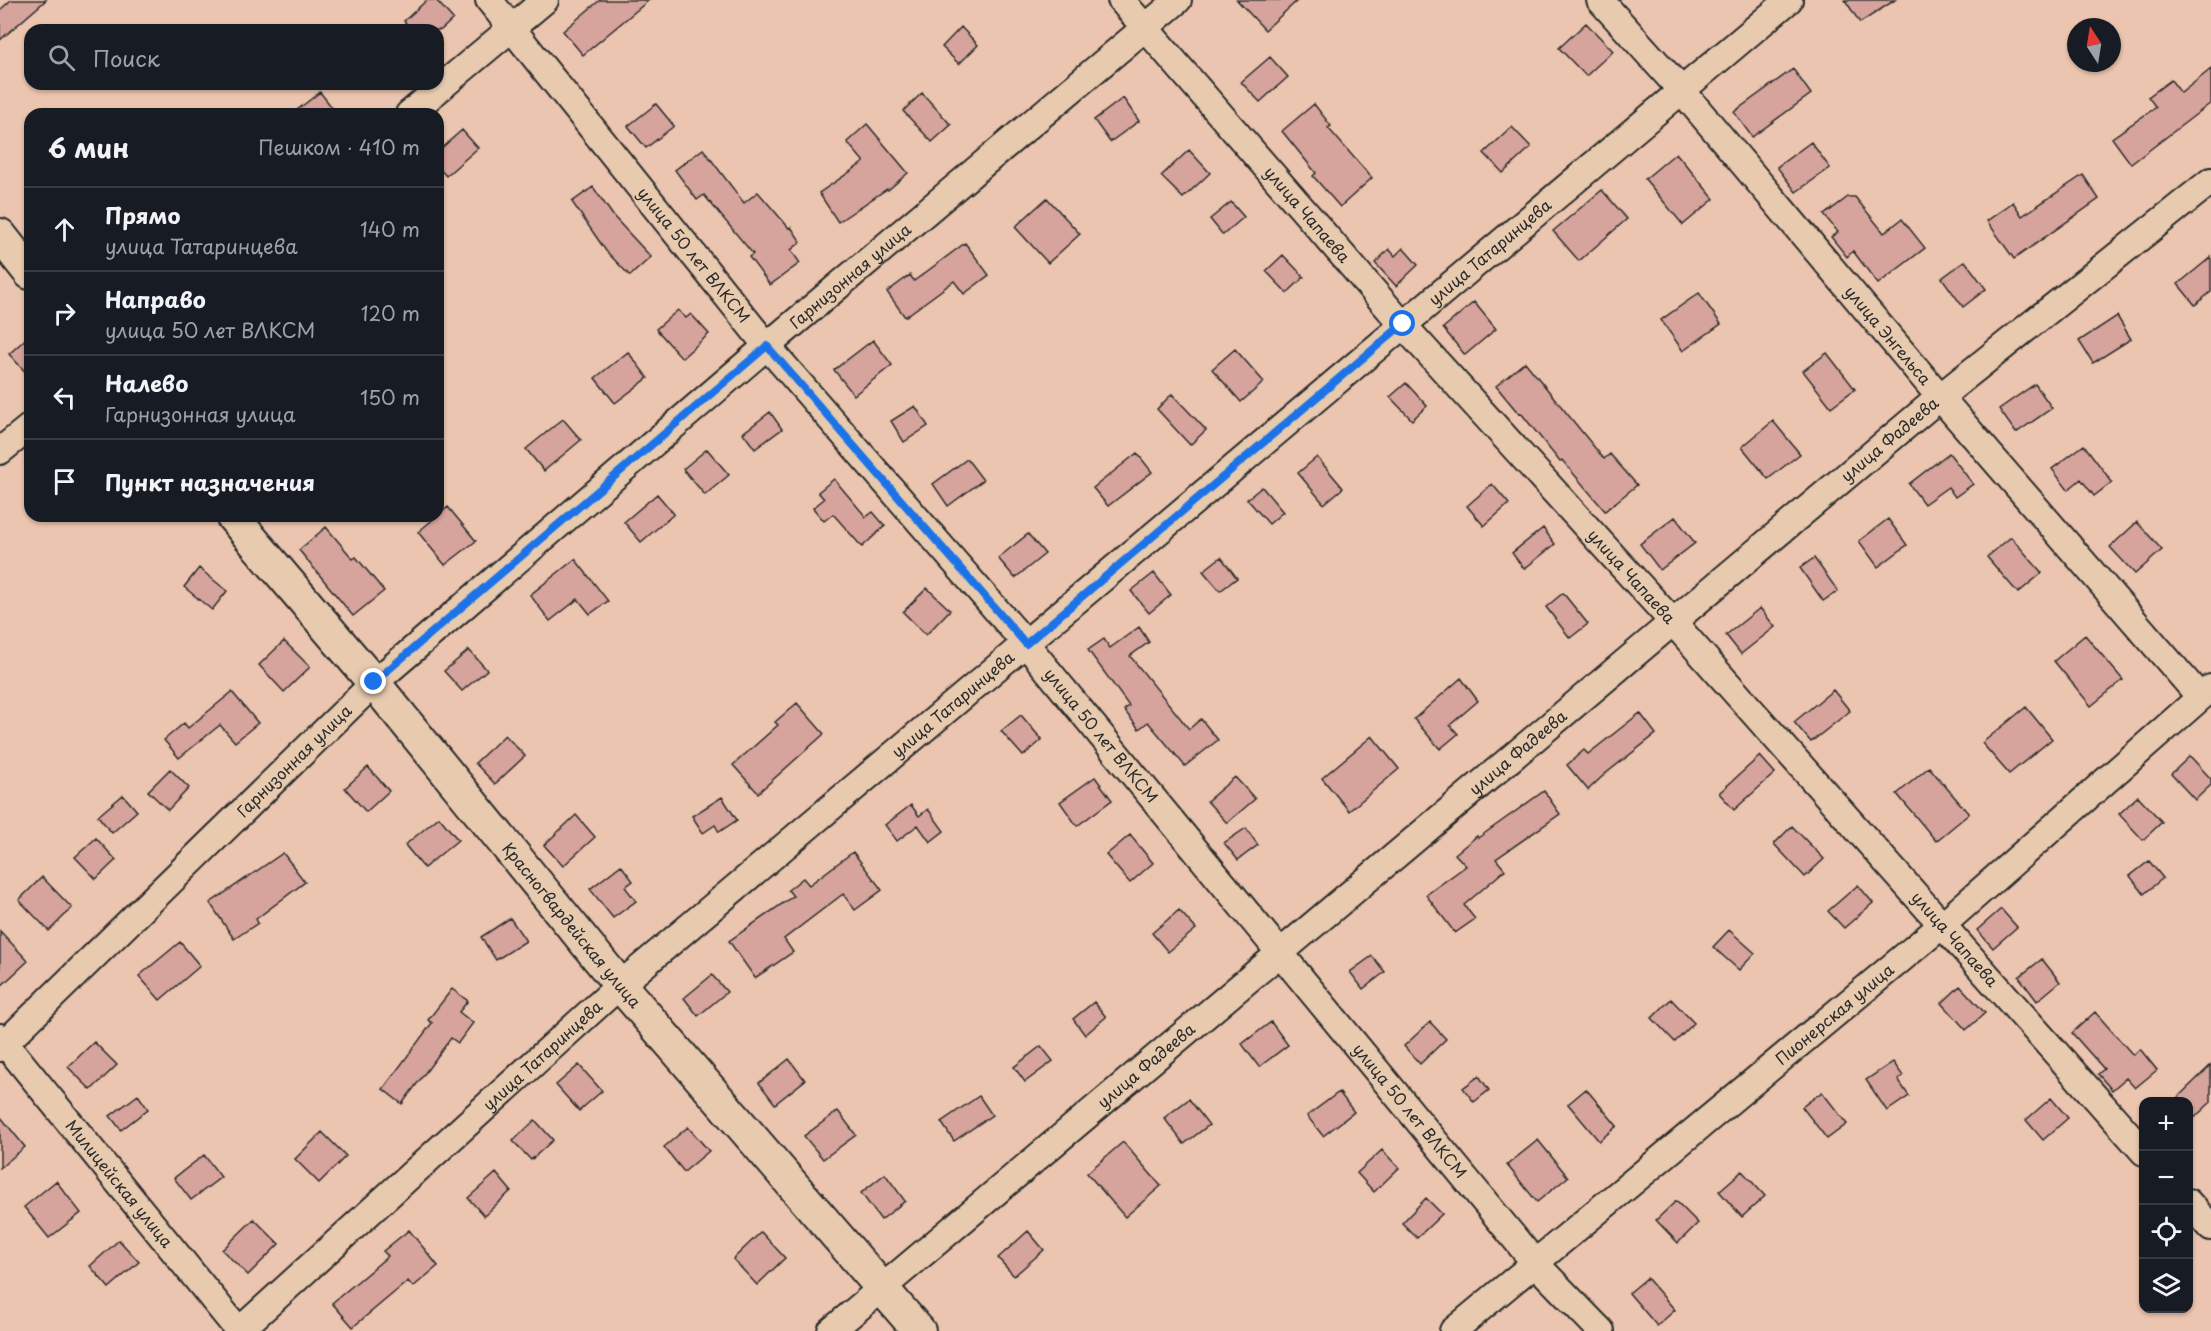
<!DOCTYPE html>
<html lang="ru">
<meta charset="utf-8">
<style>
:root{--surface:#171b24;--page:#242831;--text:#f1f3f6;--muted:#9ea1a6;--line:#363941}
body{margin:0;font-family:"Playpen Sans",sans-serif;background:var(--page);color:var(--text)}
.controls{position:absolute;right:18px;bottom:18px;display:grid;overflow:hidden;border-radius:12px;box-shadow:0 2px 4px #0004}
.controls button{width:54px;height:54px;display:grid;place-items:center;padding:0;border:0;border-bottom:2px solid var(--line);background:var(--surface);color:var(--text);font:30px sans-serif}
.compass{position:absolute;left:2067px;top:18px;width:54px;height:54px;border-radius:50%;background:var(--surface);box-shadow:0 2px 4px #0004;rotate:348deg}
.stop{position:absolute;width:18px;height:18px;margin:-14px;border:4px solid #1a73e8;border-radius:50%;background:#fff}
.stop.end{background:#1a73e8;border-color:#fff;box-shadow:0 2px 6px #0008}
.list{margin:0;padding:0;list-style:none}
h2{display:flex;justify-content:space-between;align-items:center;height:78px;margin:0;padding:0 24px;font-size:26px}
h2 small{font-size:20px;font-weight:400;color:var(--muted)}
.list li{display:grid;grid-template-columns:39px 1fr auto;gap:18px;align-items:center;box-sizing:border-box;height:84px;padding:0 24px;border-top:2px solid var(--line)}
.list b{display:block;font-size:22px;white-space:nowrap}
.list p{margin:0;font-size:20px;white-space:nowrap;color:var(--muted)}
.list em{font-size:20px;font-style:normal;color:var(--muted)}
.icon{flex:none;width:33px;height:33px;fill:none;stroke:currentColor;stroke-width:2;stroke-linecap:round;stroke-linejoin:round}
.map{position:relative;flex:none;width:2211px;height:1331px;overflow:hidden}
.search{position:absolute;background:var(--surface);box-shadow:0 2px 4px #0004;left:24px;top:24px;width:420px;height:66px;display:flex;align-items:center;gap:15px;box-sizing:border-box;padding:0 21px;border-radius:18px;color:var(--muted);font-size:22px}
.panel{position:absolute;background:var(--surface);box-shadow:0 2px 4px #0004;left:24px;top:108px;width:420px;height:414px;border-radius:18px}
.map>svg:first-child{display:block}
</style>
<div class="map">
<svg width="2211" height="1331" viewBox="0 0 2211 1331">
<rect width="100%" height="100%" fill="#ebc5af"/>
<filter id="ink" filterUnits="userSpaceOnUse"><feTurbulence type="fractalNoise" baseFrequency=".0167" numOctaves="2"/><feDisplacementMap in="SourceGraphic" scale="12" xChannelSelector="R" yChannelSelector="G"/><feConvolveMatrix kernelMatrix="1 2 1 2 8 2 1 2 1" color-interpolation-filters="sRGB"/></filter>
<g filter="url(#ink)">
<path fill="#d6a39d" stroke="#2b2b2b" stroke-width="1.5" d="M 11,0 L 46,0 L 0,40 L 0,10 Z
M 427,0 L 436,0 L 453,19 L 441,30 L 412,30 L 404,21 Z
M 600,0 L 649,0 L 583,55 L 563,31 Z
M 1237,0 L 1298,0 L 1265,30 Z
M 1845,0 L 1895,0 L 1860,23 Z
M 1586,23 L 1613,51 L 1586,76 L 1559,48 Z
M 961,27 L 978,45 L 959,64 L 942,47 Z
M 1270,57 L 1288,77 L 1260,102 L 1241,82 Z
M 1793,69 L 1811,94 L 1752,137 L 1734,112 Z
M 2211,69 L 2211,103 L 2131,164 L 2112,138 L 2156,107 L 2148,97 L 2171,80 L 2181,93 Z
M 320,92 L 337,114 L 292,114 Z
M 922,93 L 951,125 L 932,142 L 903,111 Z
M 1123,98 L 1139,121 L 1110,142 L 1094,120 Z
M 656,104 L 674,126 L 646,148 L 628,126 Z
M 1314,104 L 1331,126 L 1328,128 L 1372,178 L 1340,207 L 1313,176 L 1316,173 L 1282,131 Z
M 867,124 L 908,173 L 888,190 L 887,189 L 838,222 L 819,193 L 864,162 L 847,142 Z
M 1512,127 L 1531,147 L 1503,173 L 1484,153 Z
M 462,130 L 478,148 L 446,176 L 438,167 L 438,151 Z
M 1811,142 L 1830,168 L 1796,192 L 1777,167 Z
M 703,149 L 744,203 L 758,192 L 789,228 L 791,227 L 801,242 L 791,250 L 800,263 L 770,285 L 749,257 L 753,254 L 704,195 L 697,200 L 675,170 Z
M 1189,150 L 1210,173 L 1183,198 L 1161,176 Z
M 1676,153 L 1714,199 L 1683,225 L 1645,179 Z
M 2083,175 L 2099,199 L 2014,259 L 1987,221 L 2013,202 L 2022,216 Z
M 593,187 L 614,217 L 651,257 L 630,276 L 606,251 L 572,202 Z
M 1602,190 L 1627,219 L 1579,261 L 1553,231 Z
M 1848,197 L 1855,197 L 1884,233 L 1902,219 L 1925,248 L 1878,284 L 1853,251 L 1847,257 L 1831,237 L 1838,232 L 1824,215 Z
M 1047,198 L 1080,234 L 1048,263 L 1015,227 Z
M 1231,202 L 1244,217 L 1223,235 L 1210,219 Z
M 965,243 L 989,275 L 964,294 L 954,281 L 905,317 L 887,292 L 910,275 L 914,281 Z
M 1403,248 L 1418,265 L 1396,286 L 1375,263 L 1389,249 L 1395,256 Z
M 1283,255 L 1304,277 L 1287,293 L 1266,271 Z
M 2211,257 L 2211,292 L 2195,305 L 2178,284 Z
M 1965,261 L 1986,289 L 1963,307 L 1942,278 Z
M 1699,293 L 1721,324 L 1683,351 L 1661,320 Z
M 1474,302 L 1496,329 L 1465,355 L 1443,328 Z
M 678,310 L 686,318 L 691,314 L 709,334 L 682,358 L 656,329 Z
M 2117,316 L 2131,339 L 2093,363 L 2079,341 Z
M 30,335 L 30,377 L 9,354 Z
M 873,340 L 892,365 L 854,395 L 834,370 Z
M 1235,349 L 1264,382 L 1241,402 L 1212,369 Z
M 628,352 L 648,378 L 615,403 L 595,378 Z
M 1827,353 L 1855,389 L 1831,407 L 1803,371 Z
M 1525,362 L 1604,459 L 1610,454 L 1637,485 L 1605,511 L 1562,460 L 1560,462 L 1521,413 L 1519,414 L 1496,386 Z
M 1406,383 L 1427,406 L 1412,420 L 1390,397 Z
M 2035,384 L 2052,408 L 2016,433 L 1999,409 Z
M 1172,394 L 1206,430 L 1190,445 L 1157,409 Z
M 915,406 L 928,426 L 904,442 L 891,421 Z
M 770,412 L 782,429 L 755,449 L 743,433 Z
M 563,419 L 581,440 L 544,471 L 526,449 Z
M 1773,421 L 1800,454 L 1768,479 L 1742,447 Z
M 2084,445 L 2112,482 L 2094,496 L 2081,479 L 2068,490 L 2052,469 Z
M 707,449 L 729,475 L 705,495 L 683,469 Z
M 1137,453 L 1152,472 L 1108,506 L 1093,488 Z
M 1949,453 L 1973,484 L 1955,497 L 1948,487 L 1924,504 L 1909,484 Z
M 1317,457 L 1343,488 L 1324,504 L 1298,473 Z
M 967,459 L 983,480 L 948,506 L 933,484 Z
M 834,479 L 866,517 L 873,512 L 885,526 L 862,547 L 833,514 L 824,521 L 813,508 L 824,499 L 818,492 Z
M 1492,484 L 1509,504 L 1484,526 L 1467,506 Z
M 1262,487 L 1283,512 L 1269,524 L 1247,499 Z
M 657,494 L 674,514 L 641,542 L 624,522 Z
M 448,507 L 476,541 L 445,565 L 418,532 Z
M 1675,517 L 1695,543 L 1660,570 L 1640,544 Z
M 1888,519 L 1907,545 L 1878,567 L 1859,541 Z
M 2137,522 L 2162,550 L 2135,574 L 2110,547 Z
M 326,527 L 353,559 L 356,557 L 384,591 L 353,616 L 299,550 Z
M 1543,528 L 1555,544 L 1524,569 L 1512,553 Z
M 1028,534 L 1045,554 L 1015,578 L 998,558 Z
M 2011,537 L 2042,573 L 2018,593 L 1987,557 Z
M 1221,557 L 1237,578 L 1220,591 L 1203,571 Z
M 1814,558 L 1838,591 L 1823,601 L 1800,568 Z
M 575,559 L 608,601 L 590,614 L 578,599 L 550,621 L 530,595 Z
M 199,568 L 227,591 L 212,610 L 184,587 Z
M 1154,573 L 1171,595 L 1149,613 L 1131,591 Z
M 927,588 L 950,610 L 926,635 L 903,612 Z
M 1563,593 L 1588,624 L 1570,638 L 1546,607 Z
M 1760,608 L 1775,627 L 1741,654 L 1726,635 Z
M 1139,627 L 1149,642 L 1130,656 L 1189,729 L 1201,719 L 1218,740 L 1185,766 L 1148,722 L 1139,729 L 1124,710 L 1129,706 L 1088,650 L 1104,639 L 1110,648 Z
M 2085,635 L 2123,680 L 2091,706 L 2054,661 Z
M 284,641 L 310,667 L 284,692 L 259,665 Z
M 469,650 L 487,670 L 462,691 L 444,671 Z
M 1461,678 L 1478,701 L 1450,725 L 1458,734 L 1440,749 L 1414,719 Z
M 1833,690 L 1850,711 L 1811,742 L 1794,722 Z
M 232,692 L 258,723 L 235,742 L 220,725 L 179,758 L 164,740 L 184,723 L 188,728 Z
M 797,703 L 824,734 L 758,793 L 733,765 L 778,725 L 775,722 Z
M 2026,707 L 2052,739 L 2009,774 L 1982,743 Z
M 1640,713 L 1656,734 L 1605,774 L 1588,790 L 1567,765 L 1584,750 L 1588,754 Z
M 1021,715 L 1042,740 L 1023,756 L 1001,731 Z
M 505,735 L 525,756 L 495,784 L 475,763 Z
M 1372,736 L 1399,769 L 1349,811 L 1322,778 Z
M 1760,756 L 1775,773 L 1734,810 L 1719,793 Z
M 2190,756 L 2211,779 L 2211,785 L 2195,800 L 2171,774 Z
M 368,767 L 389,791 L 366,812 L 345,788 Z
M 1929,767 L 1969,814 L 1936,841 L 1897,794 Z
M 170,769 L 189,788 L 168,810 L 148,791 Z
M 1095,777 L 1112,800 L 1077,826 L 1060,802 Z
M 1235,777 L 1255,799 L 1227,823 L 1207,801 Z
M 1544,791 L 1560,814 L 1496,859 L 1505,870 L 1464,905 L 1475,919 L 1455,933 L 1426,895 L 1466,866 L 1455,854 L 1477,836 L 1478,838 Z
M 123,795 L 137,811 L 112,833 L 98,816 Z
M 2138,796 L 2162,822 L 2143,840 L 2119,814 Z
M 722,797 L 737,820 L 719,832 L 715,825 L 703,833 L 692,816 Z
M 911,805 L 919,816 L 928,809 L 944,831 L 930,842 L 918,825 L 897,841 L 885,825 Z
M 576,815 L 595,837 L 563,866 L 544,845 Z
M 439,817 L 458,840 L 424,868 L 405,845 Z
M 1792,826 L 1824,859 L 1805,877 L 1774,844 Z
M 1246,828 L 1258,845 L 1238,860 L 1224,843 Z
M 1130,835 L 1153,863 L 1130,883 L 1106,855 Z
M 96,838 L 116,860 L 96,879 L 75,857 Z
M 853,852 L 882,890 L 855,910 L 843,894 L 784,939 L 793,952 L 755,978 L 729,941 L 793,896 L 788,890 L 803,878 L 809,885 Z
M 283,853 L 305,882 L 256,919 L 258,923 L 234,939 L 210,903 Z
M 2149,861 L 2163,878 L 2144,894 L 2130,876 Z
M 621,865 L 633,881 L 625,887 L 636,901 L 613,918 L 590,889 Z
M 42,877 L 72,908 L 49,931 L 19,900 Z
M 1858,885 L 1873,903 L 1844,928 L 1828,911 Z
M 2001,909 L 2017,927 L 1993,948 L 1977,930 Z
M 1179,910 L 1196,929 L 1168,952 L 1152,933 Z
M 510,918 L 526,941 L 496,960 L 481,937 Z
M 1729,930 L 1755,953 L 1739,970 L 1713,947 Z
M 0,931 L 28,961 L 0,987 Z
M 180,942 L 200,966 L 160,1000 L 139,976 Z
M 1372,956 L 1385,972 L 1363,989 L 1350,972 Z
M 2042,959 L 2060,982 L 2037,1001 L 2019,977 Z
M 712,975 L 727,992 L 698,1016 L 684,998 Z
M 1960,986 L 1985,1013 L 1966,1030 L 1942,1003 Z
M 452,989 L 468,1001 L 459,1012 L 473,1023 L 458,1043 L 451,1038 L 402,1104 L 383,1089 L 432,1023 L 428,1020 Z
M 1671,999 L 1694,1023 L 1675,1042 L 1652,1018 Z
M 1094,1002 L 1106,1017 L 1085,1035 L 1073,1019 Z
M 2095,1012 L 2133,1055 L 2140,1049 L 2157,1070 L 2135,1088 L 2126,1078 L 2112,1090 L 2098,1074 L 2104,1069 L 2072,1033 Z
M 1271,1022 L 1288,1045 L 1259,1067 L 1242,1044 Z
M 1430,1022 L 1446,1039 L 1420,1064 L 1404,1046 Z
M 94,1042 L 117,1065 L 91,1090 L 68,1067 Z
M 1041,1046 L 1053,1061 L 1025,1082 L 1014,1067 Z
M 789,1059 L 805,1080 L 775,1104 L 759,1083 Z
M 1893,1062 L 1903,1076 L 1898,1080 L 1909,1096 L 1887,1111 L 1866,1080 Z
M 579,1065 L 602,1091 L 579,1111 L 556,1085 Z
M 2211,1065 L 2211,1102 L 2188,1124 L 2188,1101 L 2174,1101 Z
M 1479,1076 L 1489,1090 L 1474,1102 L 1463,1088 Z
M 1586,1089 L 1617,1126 L 1599,1141 L 1568,1104 Z
M 1339,1092 L 1354,1112 L 1323,1136 L 1307,1116 Z
M 1822,1092 L 1847,1124 L 1827,1139 L 1802,1107 Z
M 138,1095 L 148,1109 L 121,1130 L 110,1116 Z
M 979,1096 L 992,1115 L 954,1141 L 941,1122 Z
M 2051,1098 L 2068,1118 L 2043,1140 L 2026,1120 Z
M 1189,1099 L 1209,1125 L 1184,1144 L 1164,1118 Z
M 838,1111 L 856,1135 L 823,1159 L 804,1136 Z
M 0,1116 L 25,1147 L 0,1168 Z
M 535,1120 L 553,1140 L 531,1160 L 513,1141 Z
M 688,1127 L 709,1151 L 684,1172 L 664,1147 Z
M 322,1132 L 346,1156 L 319,1183 L 295,1159 Z
M 1538,1140 L 1568,1177 L 1537,1202 L 1507,1165 Z
M 1123,1142 L 1161,1186 L 1125,1217 L 1087,1173 Z
M 1382,1150 L 1399,1168 L 1374,1192 L 1357,1173 Z
M 204,1155 L 221,1177 L 191,1200 L 174,1178 Z
M 1742,1171 L 1765,1196 L 1742,1217 L 1719,1191 Z
M 496,1173 L 511,1191 L 484,1216 L 468,1198 Z
M 885,1174 L 905,1201 L 881,1220 L 861,1193 Z
M 56,1181 L 81,1213 L 49,1238 L 24,1207 Z
M 1426,1198 L 1442,1214 L 1417,1238 L 1402,1223 Z
M 1676,1201 L 1698,1223 L 1678,1243 L 1656,1220 Z
M 254,1219 L 279,1244 L 248,1275 L 222,1250 Z
M 409,1230 L 438,1266 L 413,1287 L 408,1281 L 353,1327 L 332,1303 L 388,1256 L 383,1251 Z
M 1028,1231 L 1044,1250 L 1014,1276 L 998,1258 Z
M 761,1232 L 785,1258 L 757,1285 L 733,1259 Z
M 119,1240 L 139,1262 L 109,1288 L 90,1266 Z
M 1647,1278 L 1675,1310 L 1657,1326 L 1629,1293 Z"/>
<g fill="none" stroke-linecap="round" stroke-linejoin="round">
<defs>
<g id="minor">
<path id="s1" d="M 489,0 L 767,346 L 1026,644 L 1535,1263 L 1601,1331"/>
<path id="s2" d="M 1121,0 L 1403,325 L 1672,621 L 2144,1152"/>
<path id="s3" d="M 1600,0 L 1682,91 L 1940,397 L 2200,697"/>
<path d="M 409,114 L 545,0"/>
<path d="M 0,451 L 30,427"/>
<path id="s4" d="M 0,1037 L 239,1331"/>
<path id="s5" d="M 0,1048 L 374,683 L 767,346 L 1178,0"/>
<path d="M 2188,1202 L 2211,1227"/>
<path id="s6" d="M 239,1331 L 620,985 L 1789,0"/>
<path id="s7" d="M 831,1331 L 1940,397 L 2211,181"/>
<path id="s8" d="M 1453,1331 L 1941,926 L 2211,688"/>
</g>
<g id="tertiary">
<path d="M 0,235 L 30,273"/>
<path id="s9" d="M 232,516 L 374,683 L 620,985 L 919,1331"/>
</g>
</defs>
<use href="#minor" stroke="#2b2b2b" stroke-width="30"/>
<use href="#tertiary" stroke="#2b2b2b" stroke-width="36"/>
<use href="#minor" stroke="#e8cbaf" stroke-width="26"/>
<use href="#tertiary" stroke="#e8cbaf" stroke-width="32"/>
</g>
</g>
<g fill="none" stroke-linecap="round" stroke-linejoin="round" filter="url(#ink)">
<path stroke="#1a73e8" stroke-width="8" d="M 374,682 L 767,346 L 1026,644 L 1403,324"/>
</g>
<g text-anchor="middle" stroke-width="5" stroke-linejoin="round" paint-order="stroke">
<g font-size="16" fill="#2b2b2b" stroke="#e8cbaf">
<text dy="6" stroke="none"><textPath href="#s2" startOffset="284">улица Чапаева</textPath></text>
<text dy="6" stroke="none"><textPath href="#s6" startOffset="1652">улица Татаринцева</textPath></text>
<text dy="6" stroke="none"><textPath href="#s1" startOffset="327">улица 50 лет ВЛКСМ</textPath></text>
<text dy="6" stroke="none"><textPath href="#s5" startOffset="1149">Гарнизонная улица</textPath></text>
<text dy="6" stroke="none"><textPath href="#s3" startOffset="442">улица Энгельса</textPath></text>
<text dy="6" stroke="none"><textPath href="#s7" startOffset="1384">улица Фадеева</textPath></text>
<text dy="6" stroke="none"><textPath href="#s2" startOffset="770">улица Чапаева</textPath></text>
<text dy="6" stroke="none"><textPath href="#s6" startOffset="950">улица Татаринцева</textPath></text>
<text dy="6" stroke="none"><textPath href="#s1" startOffset="957">улица 50 лет ВЛКСМ</textPath></text>
<text dy="6" stroke="none"><textPath href="#s7" startOffset="898">улица Фадеева</textPath></text>
<text dy="6" stroke="none"><textPath href="#s5" startOffset="411">Гарнизонная улица</textPath></text>
<text dy="6" stroke="none"><textPath href="#s9" startOffset="532">Красногвардейская улица</textPath></text>
<text dy="6" stroke="none"><textPath href="#s2" startOffset="1256">улица Чапаева</textPath></text>
<text dy="6" stroke="none"><textPath href="#s8" startOffset="496">Пионерская улица</textPath></text>
<text dy="6" stroke="none"><textPath href="#s6" startOffset="410">улица Татаринцева</textPath></text>
<text dy="6" stroke="none"><textPath href="#s7" startOffset="412">улица Фадеева</textPath></text>
<text dy="6" stroke="none"><textPath href="#s1" startOffset="1443">улица 50 лет ВЛКСМ</textPath></text>
<text dy="6" stroke="none"><textPath href="#s4" startOffset="189">Милицейская улица</textPath></text>
</g>
</g>
</svg>
<div class="controls">
<button>+</button>
<button>−</button>
<button><svg class="icon" aria-label="locate" viewBox="0 0 24 24"><circle cx="12" cy="12" r="6"/><path d="M12 2v4M12 18v4M2 12h4M18 12h4"/></svg></button>
<button><svg class="icon" aria-label="layers" viewBox="0 0 24 24"><path d="M12 4l9 5-9 5-9-5zM3 14l9 5 9-5"/></svg></button>
</div>
<svg class="compass" viewBox="-18 -18 36 36"><path d="M0-13l5 13h-10z" fill="#e53935"/><path d="M0 13l5-13h-10z" fill="#9ea1a6"/></svg>
<div class="stop" style="left:1403px;top:324px"></div>
<div class="stop end" style="left:374px;top:682px"></div>
<div class="search"><svg class="icon" aria-label="search" viewBox="0 0 24 24"><circle cx="10" cy="10" r="6"/><path d="M15 15l6 6"/></svg>Поиск</div>
<section class="panel">
<h2>6 мин<small>Пешком · 410 m</small></h2>
<ul class="list">
<li><svg class="icon" aria-label="ahead" viewBox="0 0 24 24"><path d="M12 20V5M6 11l6-6 6 6"/></svg><div><b>Прямо</b><p>улица Татаринцева</p></div><em>140 m</em></li>
<li><svg class="icon" aria-label="right" viewBox="0 0 24 24"><path d="M7 20v-9h11M14 6l5 5-5 5"/></svg><div><b>Направо</b><p>улица 50 лет ВЛКСМ</p></div><em>120 m</em></li>
<li><svg class="icon" aria-label="left" viewBox="0 0 24 24"><path d="M17 20v-9H6M10 6l-5 5 5 5"/></svg><div><b>Налево</b><p>Гарнизонная улица</p></div><em>150 m</em></li>
<li><svg class="icon" aria-label="arrive" viewBox="0 0 24 24"><path d="M6 21V4h12l-3 4 3 4H6"/></svg><div><b>Пункт назначения</b></div></li>
</ul>
</section>
</div>
